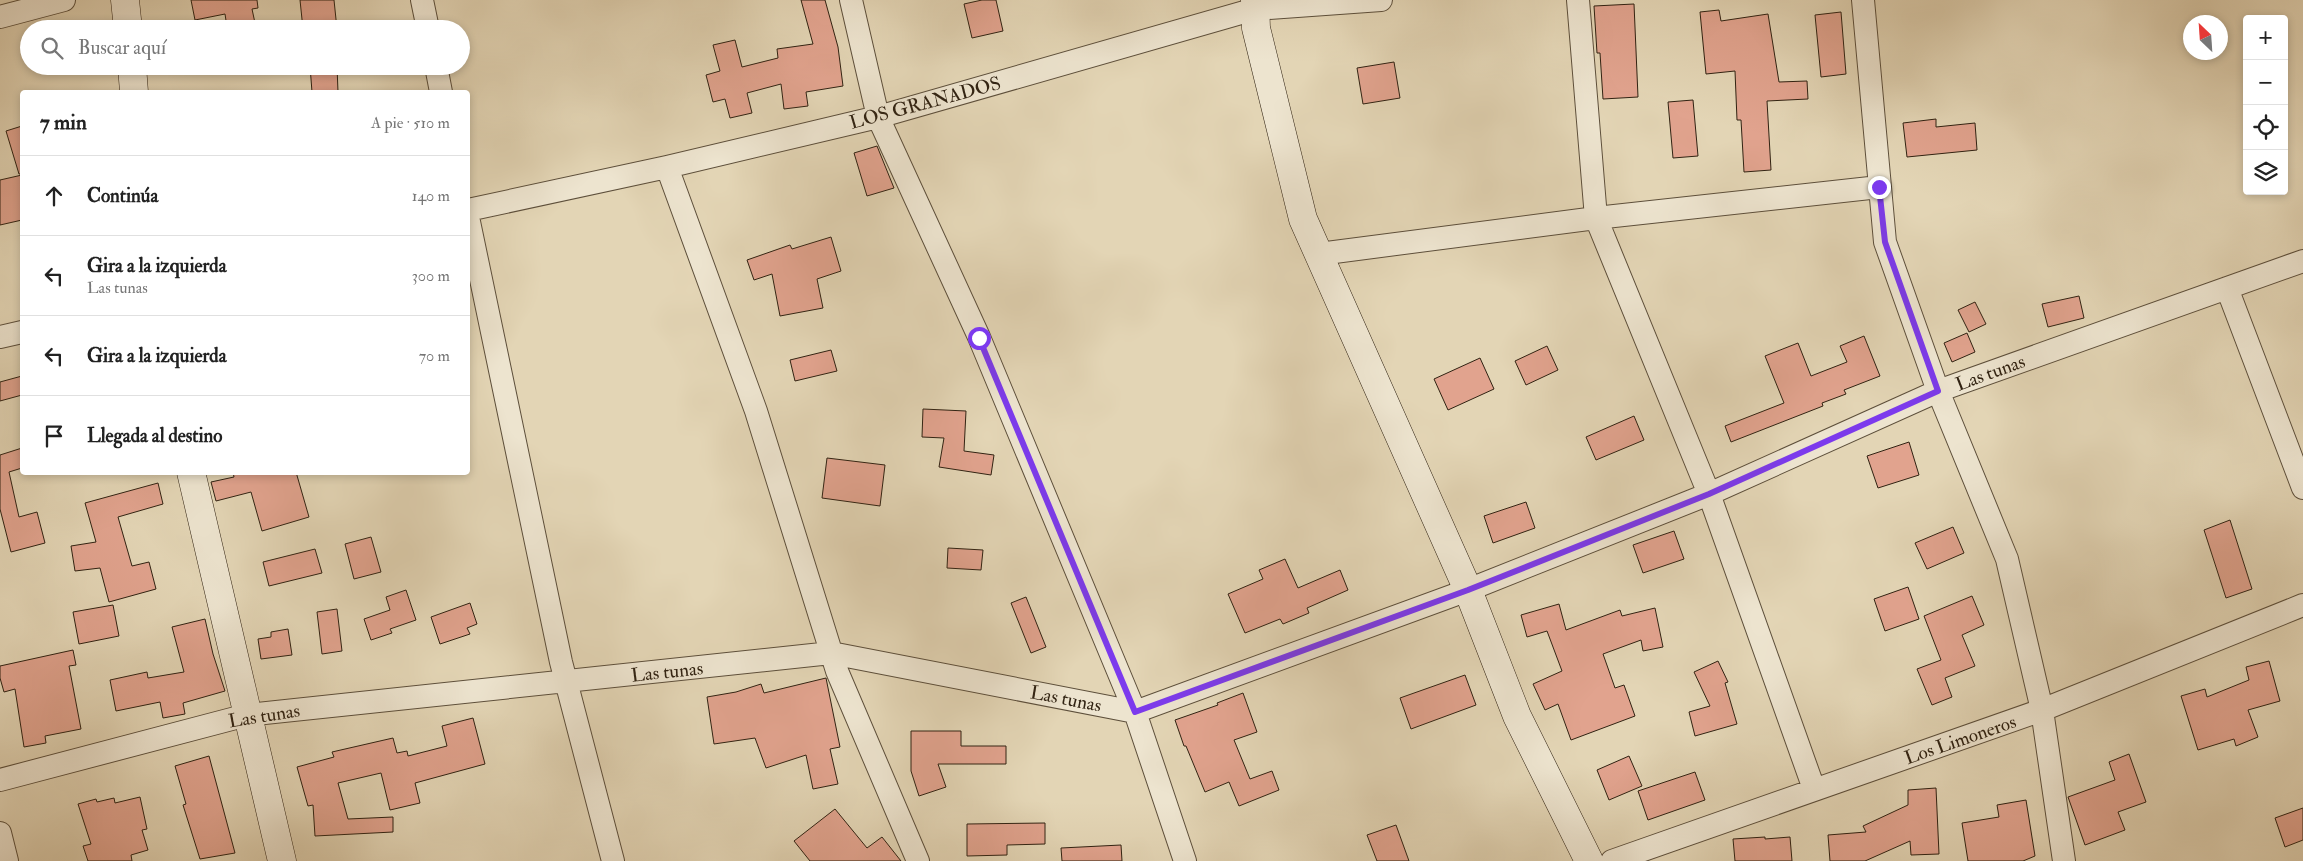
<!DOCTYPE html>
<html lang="es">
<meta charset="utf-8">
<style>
:root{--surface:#fff;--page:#f2f2f2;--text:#222;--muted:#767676;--line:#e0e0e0}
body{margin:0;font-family:"IM FELL Double Pica",serif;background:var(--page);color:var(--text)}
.controls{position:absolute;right:15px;top:15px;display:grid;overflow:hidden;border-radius:5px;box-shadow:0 2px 8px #0003}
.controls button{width:45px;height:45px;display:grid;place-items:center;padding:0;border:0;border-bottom:1px solid var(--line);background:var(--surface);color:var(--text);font:25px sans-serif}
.compass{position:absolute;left:2183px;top:15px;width:45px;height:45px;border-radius:50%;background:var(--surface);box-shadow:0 2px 8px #0003;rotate:335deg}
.stop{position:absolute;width:15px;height:15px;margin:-11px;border:4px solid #7c3aed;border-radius:50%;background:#fff}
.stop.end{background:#7c3aed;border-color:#fff;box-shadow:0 1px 5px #0008}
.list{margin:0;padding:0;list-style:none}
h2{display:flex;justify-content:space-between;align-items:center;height:65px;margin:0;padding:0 20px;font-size:21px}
h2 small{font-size:16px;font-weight:400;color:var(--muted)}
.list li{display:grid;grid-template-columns:32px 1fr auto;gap:15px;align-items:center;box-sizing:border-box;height:80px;padding:0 20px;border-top:1px solid var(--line)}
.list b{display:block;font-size:19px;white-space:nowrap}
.list p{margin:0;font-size:16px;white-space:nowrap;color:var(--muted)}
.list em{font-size:16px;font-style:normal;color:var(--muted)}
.icon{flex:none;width:28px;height:28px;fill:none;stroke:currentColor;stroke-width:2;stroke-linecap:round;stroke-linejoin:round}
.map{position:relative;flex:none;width:2303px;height:861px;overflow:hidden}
.search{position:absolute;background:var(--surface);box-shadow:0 2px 8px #0003;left:20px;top:20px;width:450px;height:55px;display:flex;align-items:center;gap:12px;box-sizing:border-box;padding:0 18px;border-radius:28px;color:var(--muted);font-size:19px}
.panel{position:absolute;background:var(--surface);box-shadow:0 2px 8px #0003;left:20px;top:90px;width:450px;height:385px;border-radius:5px}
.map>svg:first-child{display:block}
</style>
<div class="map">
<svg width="2303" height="861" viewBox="0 0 2303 861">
<rect width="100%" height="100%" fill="#e3d5b5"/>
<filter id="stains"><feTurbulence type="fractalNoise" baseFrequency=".004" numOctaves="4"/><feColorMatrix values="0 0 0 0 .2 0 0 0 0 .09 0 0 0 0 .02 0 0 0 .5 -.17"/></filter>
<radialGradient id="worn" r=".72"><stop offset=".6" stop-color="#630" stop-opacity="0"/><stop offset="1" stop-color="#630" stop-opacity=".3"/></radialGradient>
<path fill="#e1a38e" stroke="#302212" d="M 191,0 L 257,0 L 258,8 L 252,9 L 255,23 L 227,27 L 225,14 L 195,20 Z
M 300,0 L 334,0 L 337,29 L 303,29 Z
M 801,0 L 825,0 L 838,47 L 843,86 L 806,92 L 808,106 L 784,109 L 781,84 L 747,93 L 752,113 L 730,118 L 725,99 L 713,102 L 706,75 L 720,71 L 713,45 L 735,40 L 742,67 L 778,58 L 777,49 L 813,44 Z
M 982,0 L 996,0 L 1003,31 L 972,38 L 964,4 Z
M 1634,4 L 1638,97 L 1603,99 L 1600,53 L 1597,53 L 1594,6 Z
M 1719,10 L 1721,21 L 1768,14 L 1779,82 L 1807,81 L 1808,99 L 1767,101 L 1771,170 L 1744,172 L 1741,120 L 1737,120 L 1735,71 L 1706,74 L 1700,12 Z
M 1841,12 L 1846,74 L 1821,77 L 1815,15 Z
M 1394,62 L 1400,98 L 1363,104 L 1357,68 Z
M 310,66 L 337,66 L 338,92 L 312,92 Z
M 1693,100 L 1698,156 L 1673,158 L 1668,102 Z
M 1936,119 L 1936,127 L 1975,123 L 1977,150 L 1907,157 L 1903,123 Z
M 22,126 L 22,174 L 19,174 L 6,131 Z
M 877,146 L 894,188 L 867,196 L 854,153 Z
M 22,175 L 22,220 L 0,225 L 0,180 Z
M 831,237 L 841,271 L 817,279 L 823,308 L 780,316 L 772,274 L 754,280 L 747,260 L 790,245 L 792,249 Z
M 2079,296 L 2084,318 L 2048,327 L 2042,304 Z
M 1975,302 L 1986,324 L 1969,332 L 1958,310 Z
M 1967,333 L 1975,352 L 1952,362 L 1944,343 Z
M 1864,336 L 1880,376 L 1844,390 L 1846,394 L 1822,403 L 1823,406 L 1731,442 L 1725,426 L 1784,403 L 1765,356 L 1798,343 L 1811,376 L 1847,362 L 1840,346 Z
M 1547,346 L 1558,370 L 1526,385 L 1515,361 Z
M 831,350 L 837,371 L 795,381 L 790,360 Z
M 1480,358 L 1494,389 L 1448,410 L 1434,379 Z
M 22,376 L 22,395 L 0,401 L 0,382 Z
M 923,409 L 966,411 L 964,451 L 994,455 L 991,475 L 939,467 L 944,438 L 922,437 Z
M 1634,416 L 1644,440 L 1596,460 L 1586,437 Z
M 1909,442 L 1919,475 L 1878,488 L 1867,456 Z
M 22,448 L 22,468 L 9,472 L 19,517 L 37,512 L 45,543 L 11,552 L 0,509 L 0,455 Z
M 827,458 L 885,465 L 880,506 L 822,498 Z
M 233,472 L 296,472 L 309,517 L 262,531 L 251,492 L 216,501 L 211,482 L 234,477 Z
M 158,483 L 163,504 L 118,517 L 132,566 L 149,562 L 156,589 L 109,602 L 100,568 L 75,571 L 71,546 L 96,542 L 85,503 Z
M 1526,502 L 1535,528 L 1493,543 L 1484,516 Z
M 2230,520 L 2252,589 L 2226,598 L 2204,530 Z
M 1953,527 L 1964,553 L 1927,569 L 1915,543 Z
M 1674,531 L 1684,559 L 1643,573 L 1633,545 Z
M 371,537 L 381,572 L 354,579 L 345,544 Z
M 948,548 L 983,550 L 981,570 L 947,568 Z
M 315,549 L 322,573 L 269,586 L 263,562 Z
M 1285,559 L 1298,588 L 1340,570 L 1348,590 L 1307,608 L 1309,613 L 1283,624 L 1280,619 L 1245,633 L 1228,594 L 1263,579 L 1259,570 Z
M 1908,587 L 1919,619 L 1885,631 L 1874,599 Z
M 406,590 L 416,620 L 390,629 L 392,633 L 371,640 L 364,619 L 390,610 L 386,597 Z
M 1972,596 L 1984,625 L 1962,635 L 1975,666 L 1945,678 L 1952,697 L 1932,705 L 1917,669 L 1941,660 L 1924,616 Z
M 1026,597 L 1046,647 L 1031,653 L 1011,603 Z
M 470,603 L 477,624 L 467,628 L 470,634 L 440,644 L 431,617 Z
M 1559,604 L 1566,630 L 1620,610 L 1622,616 L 1655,608 L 1663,647 L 1643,651 L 1641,640 L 1603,654 L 1615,688 L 1624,685 L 1635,716 L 1571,740 L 1558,704 L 1545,710 L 1533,684 L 1562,671 L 1547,631 L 1527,637 L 1521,615 Z
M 113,605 L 119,636 L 79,644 L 73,612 Z
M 337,609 L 342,651 L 322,654 L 317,612 Z
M 205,619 L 213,654 L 225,691 L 183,703 L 185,714 L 163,718 L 160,702 L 116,711 L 110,680 L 147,672 L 148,678 L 184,672 L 172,627 Z
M 288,629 L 292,655 L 261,659 L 258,639 L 271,637 L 271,632 Z
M 73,650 L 76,665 L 69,666 L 81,729 L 45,736 L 46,743 L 24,747 L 15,689 L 4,692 L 0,678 L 0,666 Z
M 1718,661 L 1728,682 L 1725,683 L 1737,724 L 1695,736 L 1689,712 L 1710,706 L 1694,672 Z
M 2269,661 L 2280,701 L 2248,710 L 2258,737 L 2236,746 L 2234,739 L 2198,750 L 2181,696 L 2205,689 L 2207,697 L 2249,680 L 2246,667 Z
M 1465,675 L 1476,705 L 1411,729 L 1400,698 Z
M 826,678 L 840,747 L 830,749 L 838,784 L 813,789 L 806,755 L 766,768 L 755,738 L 714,744 L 707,697 L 736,692 L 761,684 L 764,693 Z
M 1243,693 L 1257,732 L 1234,740 L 1250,779 L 1272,771 L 1279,790 L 1239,806 L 1229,782 L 1205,792 L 1186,746 L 1184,746 L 1175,720 L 1218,705 L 1217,703 Z
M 473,718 L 485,764 L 415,783 L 420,803 L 390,810 L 381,773 L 338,783 L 348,819 L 393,817 L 393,832 L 315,836 L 313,805 L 308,806 L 297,767 L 334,757 L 332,752 L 393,738 L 397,753 L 407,751 L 408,756 L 447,746 L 442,726 Z
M 911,731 L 961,731 L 961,746 L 1006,746 L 1006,764 L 938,764 L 946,787 L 919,796 L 911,771 Z
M 2129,754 L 2146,802 L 2118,812 L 2125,830 L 2085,845 L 2068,797 L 2115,780 L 2109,762 Z
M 209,756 L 235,853 L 200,859 L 183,805 L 186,804 L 175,766 Z
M 1629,756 L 1642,786 L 1609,800 L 1597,770 Z
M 1695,772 L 1705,800 L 1648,820 L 1638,791 Z
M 1936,788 L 1939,854 L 1911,855 L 1910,841 L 1865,861 L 1830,861 L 1828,835 L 1866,832 L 1863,826 L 1908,805 L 1908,790 Z
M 140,797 L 147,829 L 142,830 L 148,850 L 131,855 L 132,861 L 88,861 L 83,846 L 91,844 L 78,804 L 96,799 L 97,802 L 114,798 L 115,803 Z
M 2026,800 L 2035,856 L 2023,861 L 1968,861 L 1962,823 L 1999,817 L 1997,805 Z
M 2303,808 L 2303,840 L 2285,847 L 2275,818 Z
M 835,809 L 867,848 L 882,837 L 901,861 L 810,861 L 794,841 Z
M 1045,823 L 1045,844 L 1007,845 L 1007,855 L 967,856 L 967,824 Z
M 1396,825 L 1409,861 L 1377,861 L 1367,835 Z
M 1765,837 L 1765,839 L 1790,837 L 1792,861 L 1735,861 L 1733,839 Z
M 1121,845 L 1122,861 L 1062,861 L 1061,848 Z"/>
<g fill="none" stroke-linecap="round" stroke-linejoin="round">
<defs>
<path id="street" d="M 422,0 L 428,29
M 851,0 L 878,117 L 979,337 L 1135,712 L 1185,861
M 1863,0 L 1885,242 L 1938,391 L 2007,559 L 2042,710 L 2064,861
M 0,17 L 64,0
M 436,66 L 441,92
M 667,167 L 756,411 L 837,671 L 918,861
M 468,210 L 667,167 L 878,117 L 1255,9 L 1381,0
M 468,217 L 561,662 L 613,861
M 1319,254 L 1596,218 L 1578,0
M 2227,288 L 2303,488
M 0,337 L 22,332
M 0,780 L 247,715 L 831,653 L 1135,712 L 1468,590 L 1709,494 L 1938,391 L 2303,261
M 1814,789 L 1709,494 L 1596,218 L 1879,187
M 0,833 L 7,861
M 1612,861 L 2042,710 L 2303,605"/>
<path id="secondary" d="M 125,0 L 128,29
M 1255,0 L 1256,28 L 1303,219 L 1468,590 L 1517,716 L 1589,861
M 132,66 L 134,92
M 191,472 L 282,861"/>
</defs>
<use href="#street" stroke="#5d4f3b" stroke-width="24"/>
<use href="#secondary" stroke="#302212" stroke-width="29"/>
<use href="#street" stroke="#ede4cf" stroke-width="22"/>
<use href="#secondary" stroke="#ede4cf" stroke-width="28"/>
</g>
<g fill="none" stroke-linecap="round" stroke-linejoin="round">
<path stroke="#7c3aed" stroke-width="6" d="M 979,338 L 1135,712 L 1468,590 L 1709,494 L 1938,391 L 1885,242 L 1879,187"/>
</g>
<g text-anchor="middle" stroke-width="4" stroke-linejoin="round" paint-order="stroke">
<g font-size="19" fill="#302212" stroke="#ede4cf">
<text transform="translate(925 102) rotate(-15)" y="7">LOS GRANADOS</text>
<text transform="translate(1990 372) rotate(-20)" y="7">Las tunas</text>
<text transform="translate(667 671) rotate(-6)" y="7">Las tunas</text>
<text transform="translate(1066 698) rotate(11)" y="7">Las tunas</text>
<text transform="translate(264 715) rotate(-9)" y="7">Las tunas</text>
<text transform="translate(1960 739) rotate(-19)" y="7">Los Limoneros</text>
</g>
</g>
<rect width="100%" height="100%" filter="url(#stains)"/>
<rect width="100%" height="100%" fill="url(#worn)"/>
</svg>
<div class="controls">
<button>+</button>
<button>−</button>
<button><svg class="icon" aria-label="locate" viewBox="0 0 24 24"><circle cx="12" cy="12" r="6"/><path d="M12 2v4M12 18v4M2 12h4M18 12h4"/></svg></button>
<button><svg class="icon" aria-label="layers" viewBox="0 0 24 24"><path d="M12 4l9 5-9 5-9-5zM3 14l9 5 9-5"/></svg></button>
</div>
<svg class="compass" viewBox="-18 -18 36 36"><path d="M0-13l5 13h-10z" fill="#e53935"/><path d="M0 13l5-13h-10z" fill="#767676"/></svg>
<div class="stop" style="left:979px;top:338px"></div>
<div class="stop end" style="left:1879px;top:187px"></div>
<div class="search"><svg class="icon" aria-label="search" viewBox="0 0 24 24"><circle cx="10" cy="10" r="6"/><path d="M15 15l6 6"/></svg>Buscar aquí</div>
<section class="panel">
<h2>7 min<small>A pie · 510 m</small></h2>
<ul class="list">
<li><svg class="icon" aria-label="ahead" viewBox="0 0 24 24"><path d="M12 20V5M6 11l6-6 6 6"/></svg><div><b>Continúa</b></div><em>140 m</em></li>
<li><svg class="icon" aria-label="left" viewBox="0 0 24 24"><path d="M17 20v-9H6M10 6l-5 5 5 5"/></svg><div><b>Gira a la izquierda</b><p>Las tunas</p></div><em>300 m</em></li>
<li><svg class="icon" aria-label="left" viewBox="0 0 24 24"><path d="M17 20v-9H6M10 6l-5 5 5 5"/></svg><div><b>Gira a la izquierda</b></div><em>70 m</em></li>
<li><svg class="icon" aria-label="arrive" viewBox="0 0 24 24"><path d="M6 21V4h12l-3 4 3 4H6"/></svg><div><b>Llegada al destino</b></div></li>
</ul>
</section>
</div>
